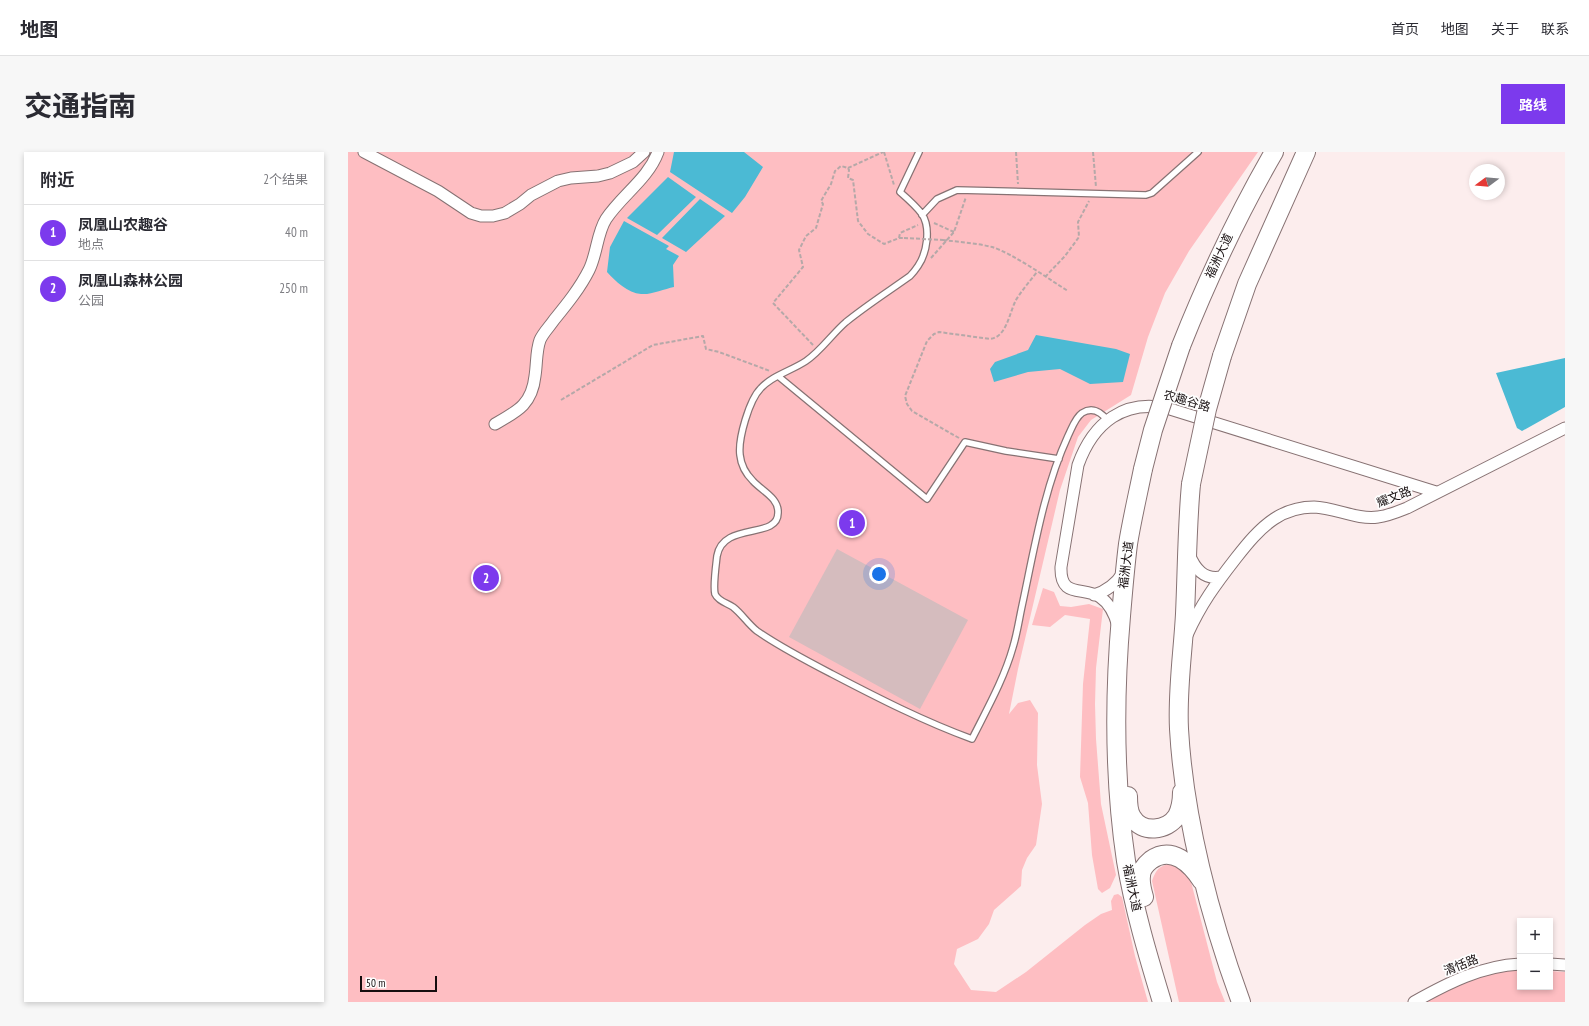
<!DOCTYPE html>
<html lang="zh">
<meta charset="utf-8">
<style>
:root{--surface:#fff;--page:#f7f7f7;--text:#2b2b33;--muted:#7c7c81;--line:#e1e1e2;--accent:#7c3aed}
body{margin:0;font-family:"PT Sans Narrow","Noto Sans SC",sans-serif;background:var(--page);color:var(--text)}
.controls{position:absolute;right:12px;bottom:12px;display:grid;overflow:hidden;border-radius:0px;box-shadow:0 2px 6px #0003}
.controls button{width:36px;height:36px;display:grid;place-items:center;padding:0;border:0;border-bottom:1px solid var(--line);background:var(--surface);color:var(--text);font:20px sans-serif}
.compass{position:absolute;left:1121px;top:12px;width:36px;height:36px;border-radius:50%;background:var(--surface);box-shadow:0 2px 6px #0003;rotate:254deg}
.scale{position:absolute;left:12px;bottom:10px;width:77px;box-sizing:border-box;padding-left:4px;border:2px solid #150d0e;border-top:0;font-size:11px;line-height:14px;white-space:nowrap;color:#150d0e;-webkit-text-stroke:3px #fefefe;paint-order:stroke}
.you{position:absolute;left:531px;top:422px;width:14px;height:14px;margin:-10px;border:3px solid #fff;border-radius:50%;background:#1a73e8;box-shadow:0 0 0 6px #1a73e833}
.badge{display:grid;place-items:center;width:26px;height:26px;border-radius:50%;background:var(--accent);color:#fff;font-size:13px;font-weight:700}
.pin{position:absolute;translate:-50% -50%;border:2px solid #fff;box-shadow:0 1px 4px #0006}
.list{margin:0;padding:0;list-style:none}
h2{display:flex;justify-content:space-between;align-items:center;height:52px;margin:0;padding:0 16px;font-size:17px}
h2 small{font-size:13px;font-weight:400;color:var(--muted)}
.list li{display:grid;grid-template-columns:26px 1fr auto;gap:12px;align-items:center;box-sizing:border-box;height:56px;padding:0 16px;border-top:1px solid var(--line)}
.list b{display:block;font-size:15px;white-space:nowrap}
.list p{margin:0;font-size:13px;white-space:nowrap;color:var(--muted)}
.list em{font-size:13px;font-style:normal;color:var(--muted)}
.map{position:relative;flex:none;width:1217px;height:850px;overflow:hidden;border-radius:0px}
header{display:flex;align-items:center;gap:24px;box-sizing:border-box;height:56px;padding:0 20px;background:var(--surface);border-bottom:1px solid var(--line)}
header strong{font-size:19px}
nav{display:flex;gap:22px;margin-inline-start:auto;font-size:14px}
.intro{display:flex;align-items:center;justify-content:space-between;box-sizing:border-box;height:96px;padding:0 24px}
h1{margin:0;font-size:28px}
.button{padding:10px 18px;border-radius:0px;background:var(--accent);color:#fff;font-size:14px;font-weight:700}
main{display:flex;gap:24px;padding:0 24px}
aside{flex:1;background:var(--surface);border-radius:0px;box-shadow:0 2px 6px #0003}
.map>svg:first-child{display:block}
</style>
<header>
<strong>地图</strong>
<nav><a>首页</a><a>地图</a><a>关于</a><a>联系</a></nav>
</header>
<div class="intro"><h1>交通指南</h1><a class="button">路线</a></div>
<main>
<aside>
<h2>附近<small>2个结果</small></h2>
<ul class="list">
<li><span class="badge">1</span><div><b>凤凰山农趣谷</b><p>地点</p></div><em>40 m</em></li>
<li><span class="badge">2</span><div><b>凤凰山森林公园</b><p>公园</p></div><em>250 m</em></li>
</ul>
</aside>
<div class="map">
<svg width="1217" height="850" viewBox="0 0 1217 850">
<rect width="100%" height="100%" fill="#fceded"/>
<path fill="#febec2" d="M 0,0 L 910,0 L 841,99 L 817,141 L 800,185 L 783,243 L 743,268 L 730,285 L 712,338 L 670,517 L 661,562 L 670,551 L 682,548 L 690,561 L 689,613 L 694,652 L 688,693 L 679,706 L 674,718 L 673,734 L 646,758 L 641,772 L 630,787 L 609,797 L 606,812 L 623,838 L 648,840 L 678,820 L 737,773 L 753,762 L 764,758 L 763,749 L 766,743 L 770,742 L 774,745 L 787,804 L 800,850 L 0,850 Z
M 695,436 L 706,440 L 712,454 L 723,455 L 741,452 L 755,457 L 748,516 L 747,552 L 748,587 L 753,652 L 768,723 L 762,736 L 754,741 L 750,737 L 744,703 L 740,651 L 732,625 L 735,532 L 742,467 L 717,463 L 702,475 L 684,473 Z
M 826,711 L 841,722 L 869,830 L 877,850 L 831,850 L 804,729 C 809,715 812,714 826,711 Z
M 1161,817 L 1172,818 L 1172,835 L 1202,835 L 1202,819 L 1217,820 L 1217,850 L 1076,850 L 1130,824 Z"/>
<path fill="#4bbad4" d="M 326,0 L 396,0 L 415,15 L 397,45 L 384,61 L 322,20 Z
M 320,25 L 348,45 L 309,83 L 279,66 Z
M 352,47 L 377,64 L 338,100 L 314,86 Z
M 276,69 L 321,94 L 318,97 L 331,104 L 325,113 L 326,135 C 316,137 303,143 293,142 C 280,141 267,129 259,120 L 262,95 Z
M 688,183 L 768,197 L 782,202 L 775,230 L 742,232 L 712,217 L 680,220 L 646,230 L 642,217 L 647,210 L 680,198 Z
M 1217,206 L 1217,255 L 1174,279 L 1169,276 L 1148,221 Z"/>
<path fill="#d5bcbe" d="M 489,397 L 620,468 L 572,557 L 441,485 Z"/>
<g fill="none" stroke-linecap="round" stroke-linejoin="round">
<defs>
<path id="lane" d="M 571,0 L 552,40 C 560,47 568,54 574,62 C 583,76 579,101 570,114 C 568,117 565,121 562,124 C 541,139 519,153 498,170 C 484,182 473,199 458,209 C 443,219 425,223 413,236 C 401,248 390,287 392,303 C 393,313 399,323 405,329 C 414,339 431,346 430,361 C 430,388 375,369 369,404 C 368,413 365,434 367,442 C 370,449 379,451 385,455 C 394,462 400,472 409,479 C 432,495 459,509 484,522 C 530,546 575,569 624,587 C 639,557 656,527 665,495 C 669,482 671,468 674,454 C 686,398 696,336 720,284 C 724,276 727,266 734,261 C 745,254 754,261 760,269
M 574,63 L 589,47 L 609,38 L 798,43 L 804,41 L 850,0
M 430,224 L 579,347 L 617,290 L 658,299 L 711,307"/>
<path id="street" d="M 16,0 L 90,39 L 123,61 L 133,64 L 145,64 L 157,61 L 172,52 L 183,43 L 210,29 L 223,26 L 250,24 L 262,21 L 285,10 L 296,0
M 147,272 C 170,259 184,252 187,224 C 189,211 188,199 192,188 C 195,181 202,174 206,168 C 219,152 232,136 241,118 C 249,102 249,81 258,67 C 274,43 300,27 310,0
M 841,402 C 847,417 856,428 873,425
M 746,443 C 759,439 768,432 775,421
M 770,474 C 767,463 761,451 752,445 C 735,434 712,447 713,415 L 730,313 C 745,271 776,246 822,257 L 1088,340
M 839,483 C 853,452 867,433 888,406 C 899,392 911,377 926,367 C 938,359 952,355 966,355 C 988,356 1009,368 1030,365 C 1040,364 1049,360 1059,356 L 1217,276
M 1202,812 L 1217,813
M 1066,850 C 1100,831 1133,814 1172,812"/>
<path id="primary" d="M 833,194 C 860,126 889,64 926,0
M 874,204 L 899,132 L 958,0
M 795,317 C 790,342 784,367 780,392 C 777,416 775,440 773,464 C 766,545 766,628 778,709 C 786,757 800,804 814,850
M 843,332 C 839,375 839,419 837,462 C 835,500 829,538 831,577 C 836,666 862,766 893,850
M 780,644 C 780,651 780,659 784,665 C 794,682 819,679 829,664 C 833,656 834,648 834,640
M 796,745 C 794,738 792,731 793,724 C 793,717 798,712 803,708 C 824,693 843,712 854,729"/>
</defs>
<use href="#lane" stroke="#877273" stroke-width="8"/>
<use href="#street" stroke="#877273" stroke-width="13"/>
<use href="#primary" stroke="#877273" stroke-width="20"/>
<path stroke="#b5a8a8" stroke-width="2" stroke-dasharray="4 2" stroke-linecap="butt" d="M 536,0 L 546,33
M 668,0 L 670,32
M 745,0 L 748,35
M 500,16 L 535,0
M 586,71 L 606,80
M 551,86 L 552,81 L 570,73
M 595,88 C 611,90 628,91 644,95 C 666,102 699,126 720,139
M 583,106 L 606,80 L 618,45
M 697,125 L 717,104 L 731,85 L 730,70 L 741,49
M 465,193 L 425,151 L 455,115 L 451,98 L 458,84 L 468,76 L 475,52 L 473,49 L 483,32 L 487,19 L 493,14 L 500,16 L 501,18 L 500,26 L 505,28 L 510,69 L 520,82 L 536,92 L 551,86 L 556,86
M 213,248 L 305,193 L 355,184 L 358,197 L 371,200 L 422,219
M 611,286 L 564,259 L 559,252 L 557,244 L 579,189 L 586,182 L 591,180 L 642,187 C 659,185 661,161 668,148 C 674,138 682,129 689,120"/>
<use href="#lane" stroke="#fff" stroke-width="5.5"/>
<use href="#street" stroke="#fff" stroke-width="11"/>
<use href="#primary" stroke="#fff" stroke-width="18"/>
<defs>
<path id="primary-bridge" d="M 795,317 L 805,278 L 833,194
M 843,332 L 859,257 L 874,204"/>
</defs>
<use href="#primary-bridge" stroke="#877273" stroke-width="20" stroke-linecap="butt"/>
<path stroke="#b5a8a8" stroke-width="2" stroke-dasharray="4 2" stroke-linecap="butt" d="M 556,86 L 595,88"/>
<use href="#primary-bridge" stroke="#fff" stroke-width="18"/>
</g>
<g text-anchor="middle" stroke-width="3.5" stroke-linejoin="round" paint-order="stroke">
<g font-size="12" fill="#150d0e" stroke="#fefefe">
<text transform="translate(871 104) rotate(-65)" y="4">福洲大道</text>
<text transform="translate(839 249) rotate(16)" y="4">农趣谷路</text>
<text transform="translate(1046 345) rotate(-21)" y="4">耀文路</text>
<text transform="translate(778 413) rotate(-83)" y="4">福洲大道</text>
<text transform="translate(784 736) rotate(78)" y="4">福洲大道</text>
<text transform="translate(1113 813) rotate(-21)" y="4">清恬路</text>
</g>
</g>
</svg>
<div class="controls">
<button>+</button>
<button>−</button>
</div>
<svg class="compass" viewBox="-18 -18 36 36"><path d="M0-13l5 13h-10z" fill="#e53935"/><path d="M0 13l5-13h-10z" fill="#7c7c81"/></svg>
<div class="scale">50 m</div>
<div class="you"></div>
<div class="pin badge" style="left:504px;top:371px">1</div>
<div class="pin badge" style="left:138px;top:426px">2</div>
</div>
</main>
